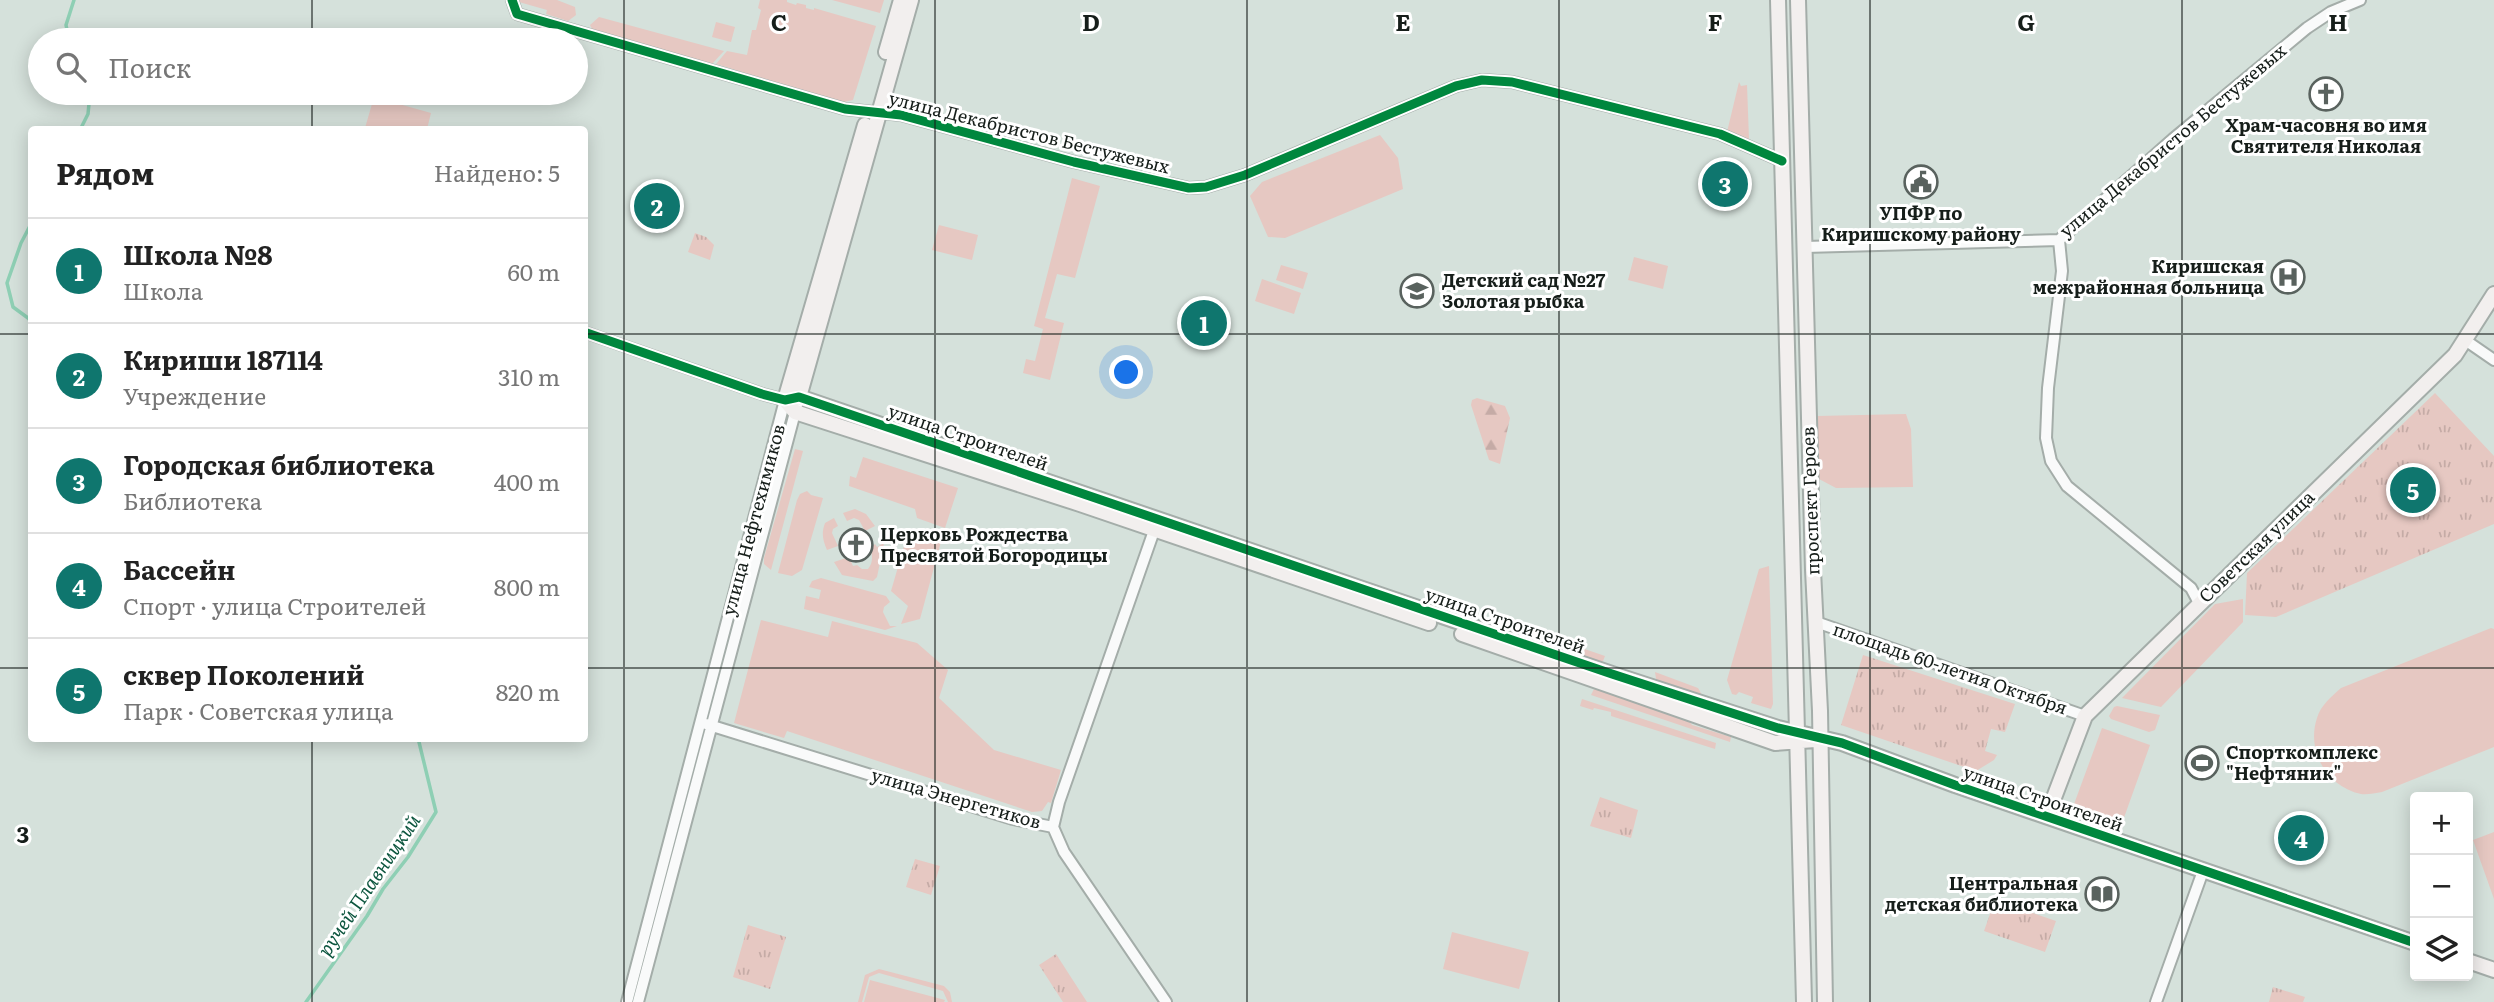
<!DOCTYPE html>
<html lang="ru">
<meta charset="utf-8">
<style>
:root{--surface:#fff;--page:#f2f2f2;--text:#222;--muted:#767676;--line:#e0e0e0;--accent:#0f766e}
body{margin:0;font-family:Literata,serif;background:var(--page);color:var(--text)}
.controls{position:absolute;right:21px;bottom:21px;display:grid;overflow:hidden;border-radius:7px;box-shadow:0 4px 18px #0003}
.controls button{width:63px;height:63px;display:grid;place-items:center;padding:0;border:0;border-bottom:2px solid var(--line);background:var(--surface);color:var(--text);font:35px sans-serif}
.you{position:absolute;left:1127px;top:373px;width:24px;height:24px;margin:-18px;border:5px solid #fff;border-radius:50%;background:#1a73e8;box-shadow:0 0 0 10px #1a73e833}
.badge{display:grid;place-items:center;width:46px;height:46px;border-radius:50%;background:var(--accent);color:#fff;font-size:23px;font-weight:700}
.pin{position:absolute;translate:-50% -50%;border:4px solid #fff;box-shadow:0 2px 7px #0006}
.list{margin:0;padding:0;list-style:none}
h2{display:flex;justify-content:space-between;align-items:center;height:91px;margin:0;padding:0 28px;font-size:30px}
h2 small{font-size:23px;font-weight:400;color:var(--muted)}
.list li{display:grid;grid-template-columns:46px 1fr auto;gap:21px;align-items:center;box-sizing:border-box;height:105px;padding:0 28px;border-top:2px solid var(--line)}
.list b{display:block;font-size:26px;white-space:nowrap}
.list p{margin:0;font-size:23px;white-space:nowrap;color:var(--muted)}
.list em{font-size:23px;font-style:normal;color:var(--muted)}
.icon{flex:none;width:38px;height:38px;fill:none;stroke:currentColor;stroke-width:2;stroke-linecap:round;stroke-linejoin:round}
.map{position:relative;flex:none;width:2494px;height:1002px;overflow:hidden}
.search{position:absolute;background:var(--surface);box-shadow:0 4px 18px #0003;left:28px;top:28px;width:560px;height:77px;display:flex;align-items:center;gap:18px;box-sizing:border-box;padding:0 24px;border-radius:38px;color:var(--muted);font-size:26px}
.panel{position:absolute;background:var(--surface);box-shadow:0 4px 18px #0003;left:28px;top:126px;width:560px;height:616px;border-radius:7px}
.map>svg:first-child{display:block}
</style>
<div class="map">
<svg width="2494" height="1002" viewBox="0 0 2494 1002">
<defs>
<pattern id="forest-firs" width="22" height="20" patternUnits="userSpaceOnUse" patternTransform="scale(1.75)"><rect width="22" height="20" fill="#e6c8c2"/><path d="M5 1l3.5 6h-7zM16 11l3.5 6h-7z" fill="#c5aba6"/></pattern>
<pattern id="park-tufts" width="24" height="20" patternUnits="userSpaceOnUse" patternTransform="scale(1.75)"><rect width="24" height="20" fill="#e6c8c2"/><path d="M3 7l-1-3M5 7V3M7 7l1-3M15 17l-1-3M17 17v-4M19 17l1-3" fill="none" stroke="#c5aba6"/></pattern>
</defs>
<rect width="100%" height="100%" fill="#d5e1db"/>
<path fill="#e6c8c2" d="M 520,0 L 557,0 L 575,7 L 576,15 L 568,21 L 546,14 L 547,10 L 519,2 Z
M 760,0 L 787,0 L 787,2 L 796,5 L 797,3 L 806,5 L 806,8 L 814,10 L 814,8 L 876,26 L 853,100 L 844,102 L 834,100 L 716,64 L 727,51 L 747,55 L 752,30 L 756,30 L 761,10 L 758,8 Z
M 832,0 L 884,0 L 880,13 Z
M 599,17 L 724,51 L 712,64 L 592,29 L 590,25 Z
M 716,22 L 735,27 L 731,42 L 712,37 Z
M 1739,82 L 1741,86 L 1747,85 L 1749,139 L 1731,135 L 1727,132 Z
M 374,97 L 431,113 L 427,129 L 365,128 Z
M 1380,135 L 1398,158 L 1403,189 L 1285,238 L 1268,237 L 1250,196 L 1262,182 Z
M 1072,178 L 1100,186 L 1075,278 L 1057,274 L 1045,318 L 1064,323 L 1050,380 L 1023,373 L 1026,359 L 1035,361 L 1043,329 L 1034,326 Z
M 939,225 L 978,235 L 972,260 L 932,250 Z
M 1634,257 L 1668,266 L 1663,289 L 1628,280 Z
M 1281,265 L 1308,273 L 1303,289 L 1276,280 Z
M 1262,279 L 1301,293 L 1294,314 L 1255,301 Z
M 1906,414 L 1911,429 L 1913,487 L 1836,488 L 1819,479 L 1817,416 Z
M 795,449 L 803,451 L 771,570 L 764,564 L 764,558 Z
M 863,457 L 958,488 L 945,528 L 917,518 L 915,509 L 849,486 L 850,476 L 856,478 Z
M 807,491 L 811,495 L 823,498 L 802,570 L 792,576 L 778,573 L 797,500 L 800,494 Z
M 855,509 L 866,514 L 875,526 L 865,531 L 859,520 L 854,518 L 847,521 L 843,513 Z
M 834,518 L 838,526 L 833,529 L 832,533 L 838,546 L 827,550 C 823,540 821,534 825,523 Z
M 918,530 L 942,538 L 920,619 L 901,624 L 908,606 L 891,591 L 907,536 Z
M 884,543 L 877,577 L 873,581 L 842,575 L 834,562 L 849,557 L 853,566 L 857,565 L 862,569 L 868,569 C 873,563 873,556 870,549 L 875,544 L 877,547 Z
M 1769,566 L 1773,704 L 1771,709 L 1751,703 L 1753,697 L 1739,692 L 1736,695 L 1732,694 L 1727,680 L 1759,569 Z
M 821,578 L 886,596 L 890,602 L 884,607 L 883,612 L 890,626 L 897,626 L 885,630 L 804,609 L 806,596 L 819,599 L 821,590 L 809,587 L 812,581 Z
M 2243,599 L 2243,622 L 2161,707 L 2122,698 L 2215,604 Z
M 761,620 L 828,637 L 832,621 L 917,643 L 948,670 L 939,698 L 994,750 L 1061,770 L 1051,803 L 1048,802 L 1042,811 L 1032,812 L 787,731 L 784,738 L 734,723 Z
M 2491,628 L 2494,629 L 2494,747 L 2382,792 C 2375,793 2367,795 2361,794 C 2327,787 2306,751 2317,718 C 2321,705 2331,697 2341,688 Z
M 1532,631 L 1605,656 L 1603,661 L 1598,664 L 1534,640 Z
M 1655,672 L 1698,688 L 1702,695 L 1696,696 L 1657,685 Z
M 1595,687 L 1685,716 L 1692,725 L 1731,737 L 1730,742 L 1591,695 Z
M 1582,699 L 1716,743 L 1715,749 L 1611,716 L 1611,712 L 1594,708 L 1593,710 L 1580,706 Z
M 2117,706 L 2160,715 L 2155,730 L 2149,732 L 2111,719 L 2109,716 L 2114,707 Z
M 2102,728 L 2150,745 L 2121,826 L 2115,832 L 2070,815 Z
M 2494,832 L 2494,899 L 2473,840 Z
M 1452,932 L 1529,952 L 1519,989 L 1443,969 Z
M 879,969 L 944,986 L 950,992 L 952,1002 L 948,1002 L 943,991 L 879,973 L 869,977 L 862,1002 L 858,1002 L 865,975 Z
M 870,980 L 945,1000 L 944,1002 L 864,1002 Z"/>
<path fill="url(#forest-firs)" d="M 1477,398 L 1505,406 L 1510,418 L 1500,464 L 1489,460 L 1471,405 L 1472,400 Z"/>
<path fill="url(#park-tufts)" d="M 695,233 L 706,237 L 714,245 L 710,260 L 688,252 Z
M 2435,393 L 2494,456 L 2494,524 L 2276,617 L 2245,615 L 2247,573 Z
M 1863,655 L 2015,704 L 2005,732 L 1991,729 L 1985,751 L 1997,755 L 1994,760 L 1976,771 L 1841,725 Z
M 1600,797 L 1638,810 L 1631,838 L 1590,826 Z
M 915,859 L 940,866 L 931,895 L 906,887 Z
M 1995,900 L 2056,921 L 2045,952 L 1984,931 Z
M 748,925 L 786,937 L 770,989 L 733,977 Z
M 1056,954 L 1087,1002 L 1063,1002 L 1039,965 Z
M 2273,987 L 2305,997 L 2303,1002 L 2269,1002 Z"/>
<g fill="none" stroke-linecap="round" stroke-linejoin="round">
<path stroke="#8ecfb4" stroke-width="3.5" d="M 69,40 L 66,25 L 74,0
M 80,130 L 88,114 L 90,93
M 32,222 L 21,243 L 7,283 L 13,307 L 28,318 L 32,323
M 306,1002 L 367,916 L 383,889 L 408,857 L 436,812 L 418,738"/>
<defs>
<path id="street" d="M 512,0 L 517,14 L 845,109 L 901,115 L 1074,162 L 1189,188 L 1206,187 L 1245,175 L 1456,86 L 1482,80 L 1512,82 L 1720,134 L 1782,161
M 2059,240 L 2062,271 L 2048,388 L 2046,438 L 2051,461 L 2067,486 L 2191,588 L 2199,603
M 1805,247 L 2059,240 L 2173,139 L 2307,28 L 2331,12 L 2360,0
M 584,332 L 762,394 L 785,400 L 791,399
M 2465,340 L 2494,360
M 1816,622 L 2085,716
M 706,724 L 1013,819 L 1053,827 L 1064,852 L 1166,1002
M 1053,827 L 1059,802 L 1156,525
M 627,1002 L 785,400
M 638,1002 L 797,405
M 2156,1002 L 2203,871"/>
<path id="secondary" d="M 911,0 L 799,397 L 1612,674 L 1778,728 L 1842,743 L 1955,785 L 2415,943
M 1778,0 L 1804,1002
M 1798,0 L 1813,570 L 1820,711 L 1825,1002
M 886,52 L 901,0
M 865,125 L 785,400 L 795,412 L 1080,504 L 1429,623
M 1462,634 L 1775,743 L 1815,740
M 2047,816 L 2085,716 L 2455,355 L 2494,294
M 2468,961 L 2494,970"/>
</defs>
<use href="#street" stroke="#a4ada9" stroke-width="14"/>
<use href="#secondary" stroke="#a4ada9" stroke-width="18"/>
<use href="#street" stroke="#f9fafa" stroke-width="10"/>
<use href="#secondary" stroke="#f2efee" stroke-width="14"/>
<defs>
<path id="cycleway" d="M 512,0 L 517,14 L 845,109 L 901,115 L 1074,162 L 1189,188 L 1206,187 L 1245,175 L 1456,86 L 1482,80 L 1512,82 L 1720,134 L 1782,161
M 584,332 L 762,394 L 785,400 L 799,397 L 1612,674 L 1778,728 L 1842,743 L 1955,785 L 2415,943"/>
</defs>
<use href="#cycleway" stroke="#fff" stroke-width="13"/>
<use href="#cycleway" stroke="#00873e" stroke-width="9"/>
</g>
<path fill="none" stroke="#161e1a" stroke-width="2" stroke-opacity="0.55" d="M 312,0 L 312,40M 624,0 L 624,1002M 935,0 L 935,1002M 1247,0 L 1247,1002M 1559,0 L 1559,1002M 1870,0 L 1870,1002M 2182,0 L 2182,1002M 312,93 L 312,130M 0,334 L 32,334M 584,334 L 2494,334M 0,668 L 32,668M 584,668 L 2494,668M 312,738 L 312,1002"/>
<defs>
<symbol id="church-ring" viewBox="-11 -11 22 22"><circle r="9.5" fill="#fff" stroke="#59625e" stroke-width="1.5"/><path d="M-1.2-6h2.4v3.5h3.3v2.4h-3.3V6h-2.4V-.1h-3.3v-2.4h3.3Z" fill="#59625e"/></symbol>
<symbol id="civic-ring" viewBox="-11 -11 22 22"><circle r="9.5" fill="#fff" stroke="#59625e" stroke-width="1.5"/><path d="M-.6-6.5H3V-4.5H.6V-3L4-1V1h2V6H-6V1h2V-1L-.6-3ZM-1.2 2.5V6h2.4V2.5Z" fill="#59625e"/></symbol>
<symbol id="hospital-ring" viewBox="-11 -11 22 22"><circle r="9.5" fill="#fff" stroke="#59625e" stroke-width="1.5"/><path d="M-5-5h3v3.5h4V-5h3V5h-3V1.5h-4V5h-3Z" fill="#59625e"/></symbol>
<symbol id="school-ring" viewBox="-11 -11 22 22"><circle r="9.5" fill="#fff" stroke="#59625e" stroke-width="1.5"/><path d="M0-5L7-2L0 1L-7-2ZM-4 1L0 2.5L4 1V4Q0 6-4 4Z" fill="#59625e"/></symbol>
<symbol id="stadium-ring" viewBox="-11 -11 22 22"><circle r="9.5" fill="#fff" stroke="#59625e" stroke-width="1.5"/><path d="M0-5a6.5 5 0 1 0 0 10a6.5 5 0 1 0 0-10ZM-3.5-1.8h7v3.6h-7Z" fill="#59625e"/></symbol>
<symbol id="library-ring" viewBox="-11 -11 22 22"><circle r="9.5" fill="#fff" stroke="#59625e" stroke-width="1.5"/><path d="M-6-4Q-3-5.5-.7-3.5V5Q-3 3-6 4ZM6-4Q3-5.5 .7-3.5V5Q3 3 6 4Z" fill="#59625e"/></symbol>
</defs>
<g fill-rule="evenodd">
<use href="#church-ring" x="2307" y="75" width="38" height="38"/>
<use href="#civic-ring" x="1902" y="163" width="38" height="38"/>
<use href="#hospital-ring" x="2269" y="258" width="38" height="38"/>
<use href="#school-ring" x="1398" y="272" width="38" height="38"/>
<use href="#church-ring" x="837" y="526" width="38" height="38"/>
<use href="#stadium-ring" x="2183" y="744" width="38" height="38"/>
<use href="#library-ring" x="2083" y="875" width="38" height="38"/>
</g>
<g text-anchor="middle" stroke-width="6" stroke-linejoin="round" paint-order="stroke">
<g font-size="18" font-weight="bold" fill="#161e1a" stroke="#fff" text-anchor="start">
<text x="2326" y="132" text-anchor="middle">Храм-часовня во имя<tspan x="2326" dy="21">Святителя Николая</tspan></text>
<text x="1921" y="220" text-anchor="middle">УПФР по<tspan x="1921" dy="21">Киришскому району</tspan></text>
<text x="2264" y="273" text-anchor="end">Киришская<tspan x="2264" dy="21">межрайонная больница</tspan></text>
<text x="1442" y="287">Детский сад №27<tspan x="1442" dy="21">Золотая рыбка</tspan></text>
<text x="880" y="541">Церковь Рождества<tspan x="880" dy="21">Пресвятой Богородицы</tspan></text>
<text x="2226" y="759">Спорткомплекс<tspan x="2226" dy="21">"Нефтяник"</tspan></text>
<text x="2078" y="890" text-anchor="end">Центральная<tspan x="2078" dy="21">детская библиотека</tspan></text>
</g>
<g font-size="18" fill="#161e1a" stroke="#fff">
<text transform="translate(1029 133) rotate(14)" y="6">улица Декабристов Бестужевых</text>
<text transform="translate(2173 141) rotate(-40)" y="6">улица Декабристов Бестужевых</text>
<text transform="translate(968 438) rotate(19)" y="6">улица Строителей</text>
<text transform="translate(1811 501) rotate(-92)" y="6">проспект Героев</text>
<text transform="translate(754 520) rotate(-75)" y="6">улица Нефтехимиков</text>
<text transform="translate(2257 547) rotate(-44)" y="6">Советская улица</text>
<text transform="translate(1505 621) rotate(19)" y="6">улица Строителей</text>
<text transform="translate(1950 669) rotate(19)" y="6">площадь 60-летия Октября</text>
<text transform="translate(956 799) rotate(16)" y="6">улица Энергетиков</text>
<text transform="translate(2043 799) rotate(19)" y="6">улица Строителей</text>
</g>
<g font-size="19" font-style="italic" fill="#0d563f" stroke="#fff">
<text transform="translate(369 885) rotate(-56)" y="7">ручей Плавницкий</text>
</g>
</g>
<g font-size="23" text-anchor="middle" font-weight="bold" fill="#161e1a" stroke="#fff" stroke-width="6" stroke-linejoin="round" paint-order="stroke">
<text x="779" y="31">C</text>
<text x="1091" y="31">D</text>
<text x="1403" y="31">E</text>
<text x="1715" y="31">F</text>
<text x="2026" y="31">G</text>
<text x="2338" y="31">H</text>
<text x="23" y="843">3</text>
</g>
</svg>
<div class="controls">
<button>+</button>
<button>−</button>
<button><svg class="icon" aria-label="layers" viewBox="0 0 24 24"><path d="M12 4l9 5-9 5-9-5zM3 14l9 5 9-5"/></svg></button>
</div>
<div class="you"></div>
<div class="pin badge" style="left:1204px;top:323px">1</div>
<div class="pin badge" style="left:657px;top:206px">2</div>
<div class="pin badge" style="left:1725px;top:184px">3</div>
<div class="pin badge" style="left:2301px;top:838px">4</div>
<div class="pin badge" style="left:2413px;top:490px">5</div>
<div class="search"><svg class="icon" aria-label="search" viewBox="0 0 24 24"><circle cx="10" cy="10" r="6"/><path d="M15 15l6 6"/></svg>Поиск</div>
<section class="panel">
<h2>Рядом<small>Найдено: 5</small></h2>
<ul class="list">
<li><span class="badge">1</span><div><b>Школа №8</b><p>Школа</p></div><em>60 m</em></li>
<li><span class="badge">2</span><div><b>Кириши 187114</b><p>Учреждение</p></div><em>310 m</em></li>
<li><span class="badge">3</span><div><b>Городская библиотека</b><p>Библиотека</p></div><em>400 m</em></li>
<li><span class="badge">4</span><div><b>Бассейн</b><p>Спорт · улица Строителей</p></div><em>800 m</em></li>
<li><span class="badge">5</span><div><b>сквер Поколений</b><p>Парк · Советская улица</p></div><em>820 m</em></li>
</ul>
</section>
</div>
